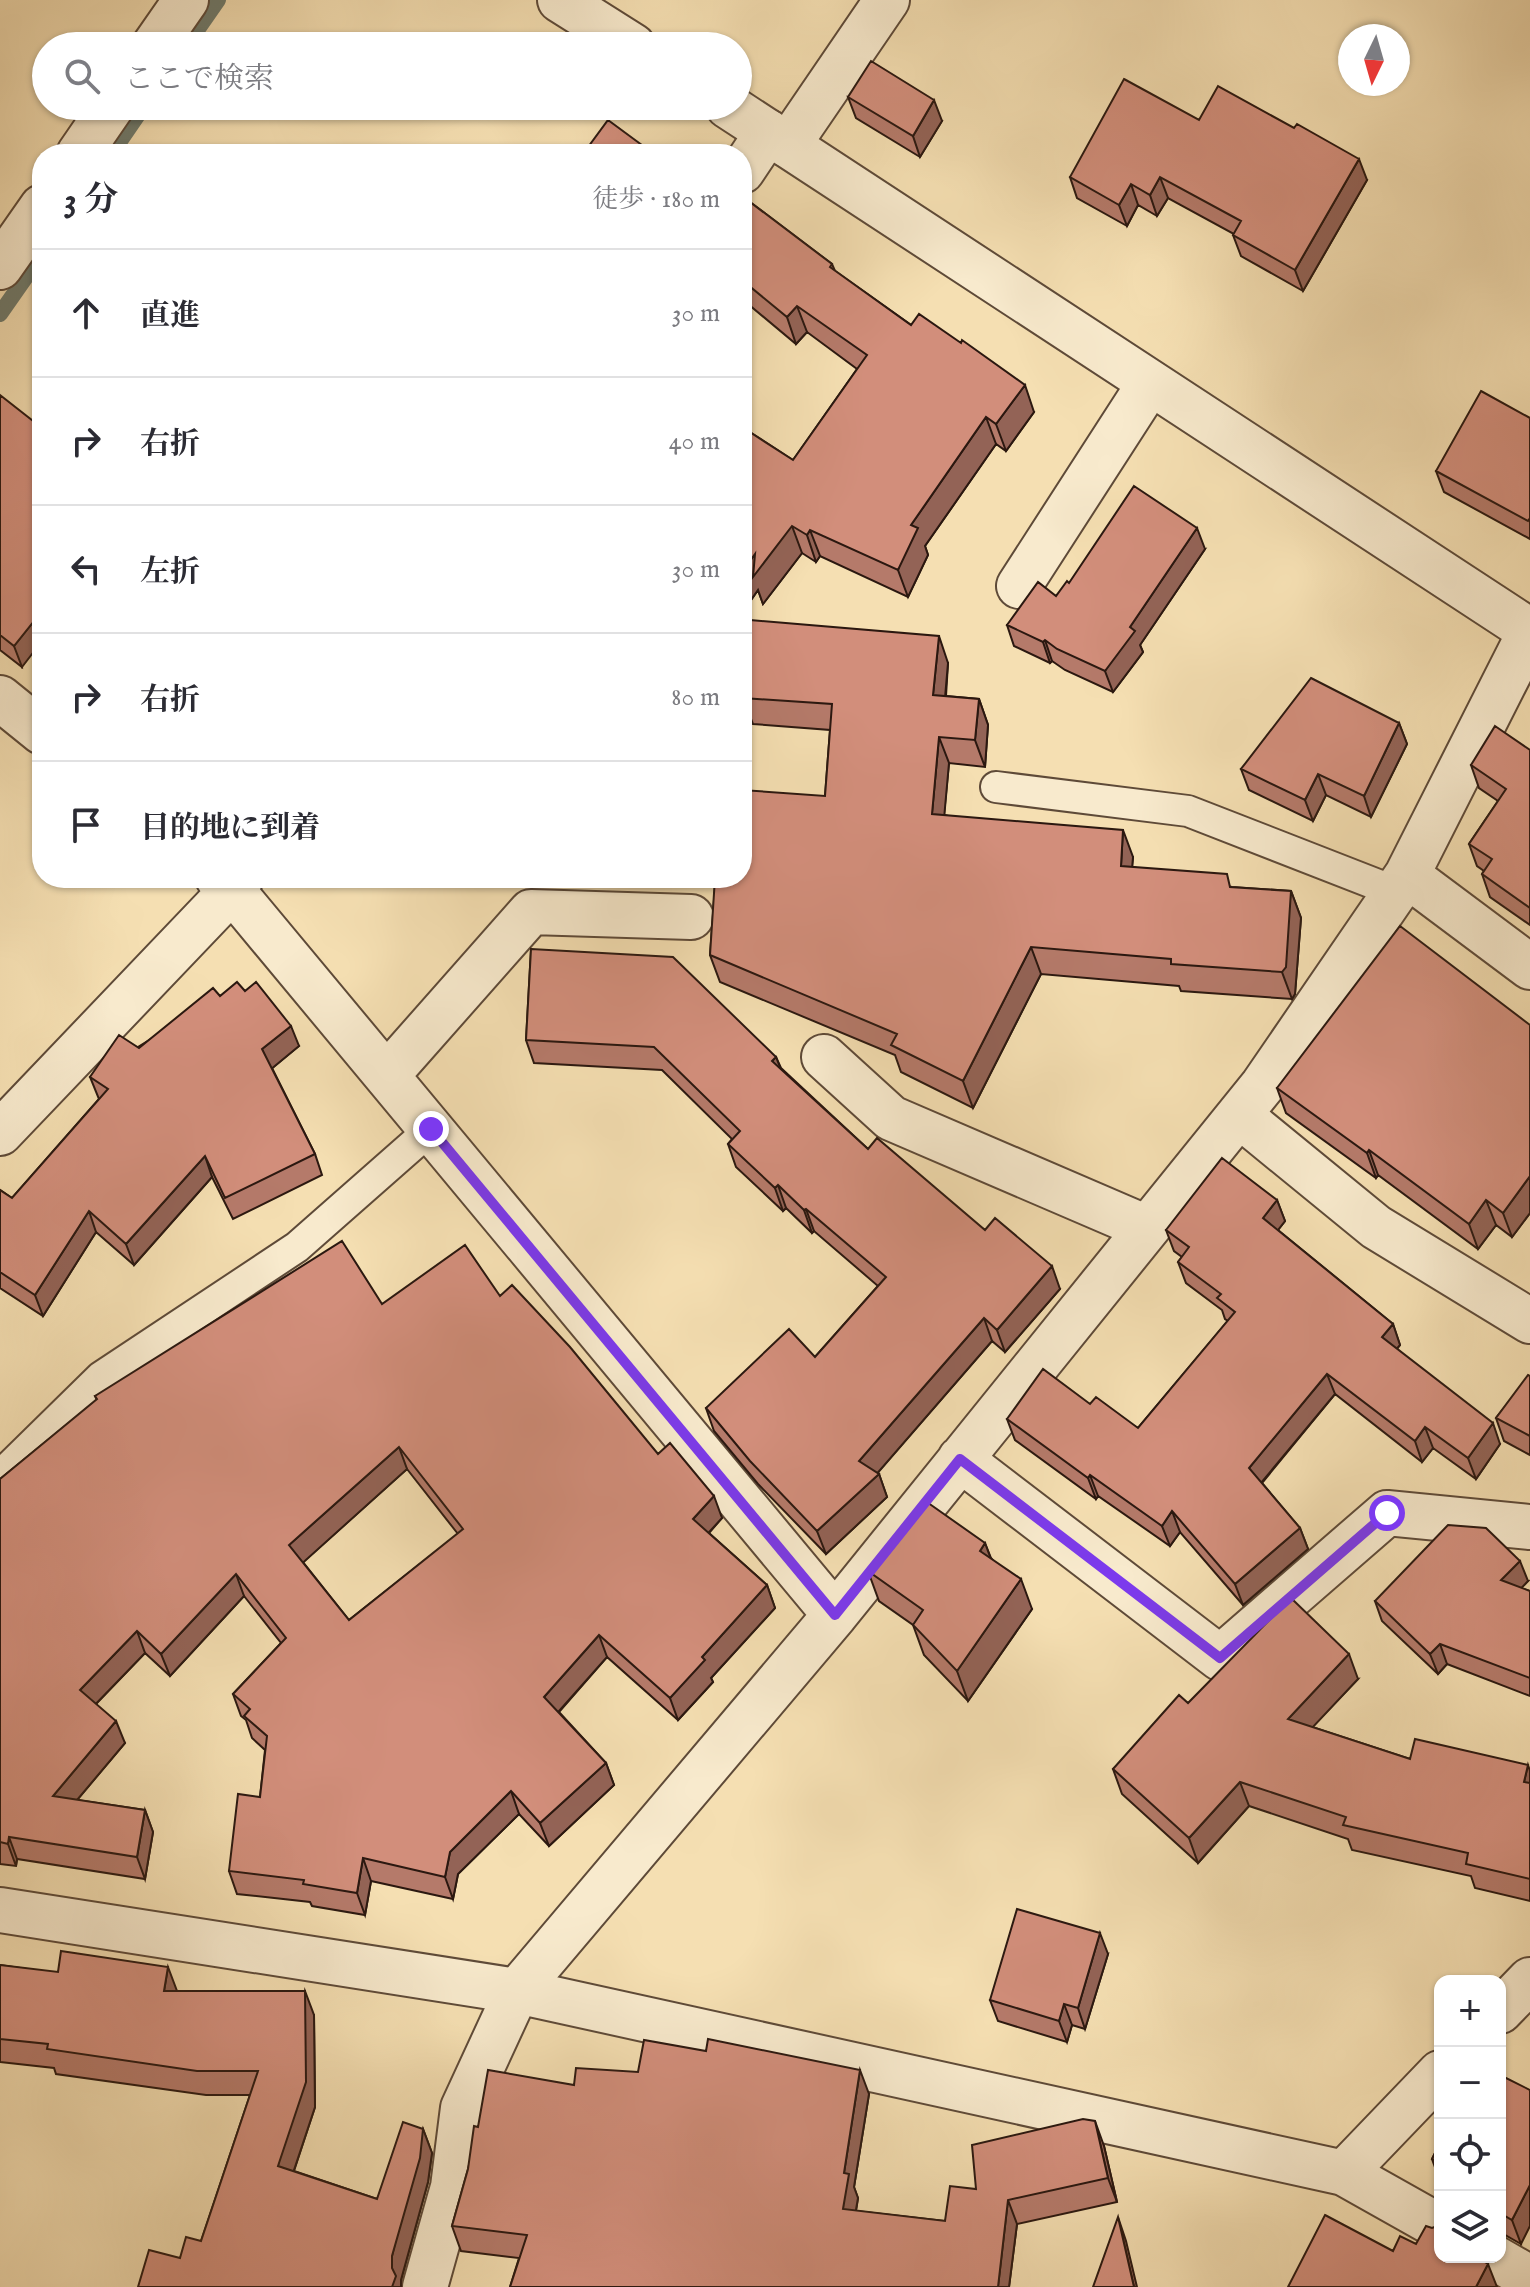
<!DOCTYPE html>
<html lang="ja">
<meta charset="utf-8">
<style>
:root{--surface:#fff;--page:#f2f2f3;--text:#2b2b33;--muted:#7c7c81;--line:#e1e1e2}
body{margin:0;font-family:"IM FELL English","Noto Serif JP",serif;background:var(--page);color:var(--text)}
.controls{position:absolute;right:24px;bottom:24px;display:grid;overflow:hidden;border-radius:16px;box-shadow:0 2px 6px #0004}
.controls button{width:72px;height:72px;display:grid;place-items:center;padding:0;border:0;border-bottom:2px solid var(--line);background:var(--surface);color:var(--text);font:40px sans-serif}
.compass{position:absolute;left:1338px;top:24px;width:72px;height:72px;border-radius:50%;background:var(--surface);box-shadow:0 2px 6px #0004;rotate:185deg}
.stop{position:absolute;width:24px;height:24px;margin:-18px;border:6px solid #7c3aed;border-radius:50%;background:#fff}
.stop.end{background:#7c3aed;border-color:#fff;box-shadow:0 2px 8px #0008}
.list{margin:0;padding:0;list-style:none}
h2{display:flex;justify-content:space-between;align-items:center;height:104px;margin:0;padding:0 32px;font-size:34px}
h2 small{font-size:26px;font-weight:400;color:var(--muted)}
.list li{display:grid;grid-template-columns:52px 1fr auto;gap:24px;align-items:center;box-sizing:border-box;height:128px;padding:0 32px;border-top:2px solid var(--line)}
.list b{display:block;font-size:30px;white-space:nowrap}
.list em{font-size:26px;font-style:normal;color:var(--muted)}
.icon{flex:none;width:44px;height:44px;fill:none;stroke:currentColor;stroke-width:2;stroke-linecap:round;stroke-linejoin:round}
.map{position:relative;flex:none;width:1530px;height:2287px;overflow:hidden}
.search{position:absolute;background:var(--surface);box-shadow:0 2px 6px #0004;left:32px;top:32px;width:720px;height:88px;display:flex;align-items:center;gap:20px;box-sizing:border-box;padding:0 28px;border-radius:44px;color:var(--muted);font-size:30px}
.panel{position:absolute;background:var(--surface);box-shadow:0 2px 6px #0004;left:32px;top:144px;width:720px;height:744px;border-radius:32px}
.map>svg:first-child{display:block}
</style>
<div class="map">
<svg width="1530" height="2287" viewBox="0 0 1530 2287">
<rect width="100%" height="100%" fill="#f5dfb2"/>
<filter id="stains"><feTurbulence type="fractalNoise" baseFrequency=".0025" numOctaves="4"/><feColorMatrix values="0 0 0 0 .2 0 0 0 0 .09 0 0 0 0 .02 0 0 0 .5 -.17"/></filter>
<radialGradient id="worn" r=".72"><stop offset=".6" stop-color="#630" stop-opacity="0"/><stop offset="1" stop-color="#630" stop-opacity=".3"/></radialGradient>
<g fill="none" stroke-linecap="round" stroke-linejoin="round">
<path stroke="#6f7b6d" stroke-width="16" d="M 186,46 L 218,0
M 111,154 L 144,106
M 0,314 L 42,254"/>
<defs>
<path id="service" d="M 996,787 L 1188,811 L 1396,892
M 0,1476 L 101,1377 L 297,1247 L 431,1129"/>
<path id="minor" d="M 154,46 L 186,0
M 788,145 L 887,0
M 79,154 L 112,106
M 742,171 L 768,132
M 0,267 L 42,207
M 1019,586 L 1150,383
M 0,698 L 42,732
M 1407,875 L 1530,967
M 218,878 L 232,890 L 835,1615
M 824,1057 L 891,1118 L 1147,1228
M 387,1075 L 531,912 L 691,917
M 1239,1115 L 1376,1227 L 1530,1321
M 0,1133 L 232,890 L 241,878
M 960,1459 L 1220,1658 L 1387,1513 L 1530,1527
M 1500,2011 L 1530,1980
M 1344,2173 L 1440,2073
M 425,2287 L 453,2187 L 463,2108 L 517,1991 L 835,1615 L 1263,1085 L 1407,875 L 1530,632"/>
<path id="tertiary" d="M 560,0 L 633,46
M 728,106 L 1530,631
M 0,1910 L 517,1991 L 1344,2173 L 1440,2227
M 1493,2257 L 1530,2278"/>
</defs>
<use href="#service" stroke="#5e4a38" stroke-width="34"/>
<use href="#minor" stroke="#5e4a38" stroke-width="48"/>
<use href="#tertiary" stroke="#5e4a38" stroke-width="48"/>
<use href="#service" stroke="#f8eacd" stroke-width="30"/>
<use href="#minor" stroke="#f8eacd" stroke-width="44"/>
<use href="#tertiary" stroke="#f8eacd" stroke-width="44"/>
</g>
<path fill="#b57a6a" stroke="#2b1810" stroke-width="2" fill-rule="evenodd" d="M 848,97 L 942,121 L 920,157 L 856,118 Z
M 1199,120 L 1367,180 L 1303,291 L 1241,256 L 1233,235 L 1234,234 L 1168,198 L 1157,216 L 1138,205 L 1127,226 L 1077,198 L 1070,177 Z
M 742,196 L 832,264 L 835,271 L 1034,412 L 1006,451 L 996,444 L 925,546 L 928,555 L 908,597 L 820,556 L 816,562 L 802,553 L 763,604 L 758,590 L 742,613 L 742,427 L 793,460 L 857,369 L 807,332 L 796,344 L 742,299 Z
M 0,395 L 22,667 L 0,650 Z
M 1530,418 L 1530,539 L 1444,492 L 1436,471 Z
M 1205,549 L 1140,645 L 1143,652 L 1113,692 L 1065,670 L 1052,661 L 1050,663 L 1014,646 L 1007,625 L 1056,596 L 1069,583 Z
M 948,663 L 946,696 L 979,699 L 988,725 L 985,767 L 949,763 L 944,815 L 1133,857 L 1132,867 L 1232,887 L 1291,891 L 1301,918 L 1295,994 L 1292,999 L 1181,991 L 1179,986 L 1041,974 L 973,1108 L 901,1072 L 895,1055 L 720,982 L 710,955 L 715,886 L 628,878 L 742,878 L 825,796 L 830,730 L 753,724 L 743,698 Z
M 1399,723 L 1407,744 L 1371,817 L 1326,795 L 1313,821 L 1249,790 L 1241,769 Z
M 1530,750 L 1530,925 L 1490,897 L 1482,874 L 1484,871 L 1477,866 L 1469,844 L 1498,801 L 1479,788 L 1471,765 Z
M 531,949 L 776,1057 L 781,1068 L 868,1149 L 985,1230 L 1060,1289 L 1005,1352 L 992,1341 L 877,1473 L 879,1474 L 887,1497 L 826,1554 L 758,1484 L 714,1431 L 706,1408 L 815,1357 L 878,1286 L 814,1231 L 812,1233 L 786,1208 L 783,1211 L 736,1167 L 728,1144 L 732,1139 L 662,1070 L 534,1063 L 526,1040 Z
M 245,991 L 299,1046 L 272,1068 L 315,1154 L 322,1175 L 233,1219 L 212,1177 L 134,1265 L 96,1232 L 43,1316 L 0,1288 L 0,1190 L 12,1198 L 99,1099 L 90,1077 L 220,996 Z
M 1530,1025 L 1530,1213 L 1512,1237 L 1496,1225 L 1478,1249 L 1378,1175 L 1376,1178 L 1286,1113 L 1277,1088 Z
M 1277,1200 L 1285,1221 L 1278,1230 L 1393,1324 L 1400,1345 L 1397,1349 L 1500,1444 L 1476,1479 L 1433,1448 L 1422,1462 L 1335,1394 L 1262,1483 L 1300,1528 L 1308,1549 L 1243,1605 L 1180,1532 L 1170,1546 L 1098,1496 L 1096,1499 L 1015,1440 L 1007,1419 L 1090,1404 L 1138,1428 L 1228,1321 L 1225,1319 L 1222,1310 L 1186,1283 L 1178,1262 L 1182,1257 L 1174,1251 L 1166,1230 Z
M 500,1296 L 722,1518 L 709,1533 L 767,1585 L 775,1608 L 711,1678 L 713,1682 L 678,1720 L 607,1657 L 559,1712 L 606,1763 L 614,1785 L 549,1846 L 519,1814 L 458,1874 L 453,1899 L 371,1881 L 365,1915 L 312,1906 L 310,1902 L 237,1894 L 229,1871 L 260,1797 L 265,1750 L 252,1738 L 246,1720 L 241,1716 L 233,1694 L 281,1643 L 244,1596 L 170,1676 L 145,1653 L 96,1704 L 125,1743 L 77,1800 L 145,1810 L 153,1832 L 145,1879 L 17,1859 L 16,1866 L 0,1864 L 0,1479 L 97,1400 L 95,1396 L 382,1304 ZM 407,1469 L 458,1534 L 349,1620 L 303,1562 Z
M 1530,1376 L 1530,1455 L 1504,1441 L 1496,1418 Z
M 985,1543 L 991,1558 L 1032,1609 L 968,1701 L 924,1655 L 913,1625 L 879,1601 L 868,1571 Z
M 1528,1581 L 1521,1588 L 1530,1591 L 1530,1696 L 1447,1664 L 1438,1674 L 1382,1621 L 1375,1601 Z
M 1358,1679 L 1312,1727 L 1410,1759 L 1530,1771 L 1530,1901 L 1475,1888 L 1471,1876 L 1352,1850 L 1348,1839 L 1249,1806 L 1198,1863 L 1122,1794 L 1113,1769 L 1188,1703 Z
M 1108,1954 L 1085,2029 L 1072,2025 L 1067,2042 L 998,2021 L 990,2000 Z
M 0,1965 L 177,1991 L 314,2015 L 315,2107 L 294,2171 L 377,2199 L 423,2129 L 432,2153 L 428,2182 L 401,2280 L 180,2258 L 201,2241 L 250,2095 L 206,2095 L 56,2074 L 54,2068 L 0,2062 Z
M 1500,2080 L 1521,2244 L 1505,2235 L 1500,2234 Z
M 574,2085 L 869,2094 L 854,2187 L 858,2198 L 856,2211 L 945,2221 L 976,2189 L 1104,2146 L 1117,2202 L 1017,2224 L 1009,2287 L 510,2287 L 519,2258 L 461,2251 L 452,2226 L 468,2169 L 478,2127 Z
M 1440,2143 L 1440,2181 L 1432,2159 Z"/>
<path fill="#936356" stroke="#2b1810" stroke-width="2" d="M 934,100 L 942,121 L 920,157 L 913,136 Z
M 1359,159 L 1367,180 L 1303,291 L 1295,270 Z
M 1160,177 L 1168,198 L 1157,216 L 1150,195 Z
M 1131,184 L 1138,205 L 1127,226 L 1119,205 Z
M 797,306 L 807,332 L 796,344 L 787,317 Z
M 1025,385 L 1034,412 L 1006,451 L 996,424 Z
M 986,417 L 996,444 L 925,546 L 928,555 L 908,597 L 898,570 L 911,525 Z
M 792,526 L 802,553 L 763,604 L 758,590 L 742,613 L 742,572 L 755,554 Z
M 1197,528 L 1205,549 L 1140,645 L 1143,652 L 1113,692 L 1105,671 L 1130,627 Z
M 810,530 L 820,556 L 816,562 L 807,535 Z
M 42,611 L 42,641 L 22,667 L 14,646 Z
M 939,636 L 948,663 L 943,721 L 933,695 Z
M 1045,640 L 1052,661 L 1050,663 L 1043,642 Z
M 979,699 L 988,725 L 985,767 L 975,740 Z
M 1399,723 L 1407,744 L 1371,817 L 1364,796 Z
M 939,737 L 949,763 L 942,841 L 932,814 Z
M 1318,774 L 1326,795 L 1313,821 L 1305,800 Z
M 1123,830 L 1133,857 L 1130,893 L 1121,866 Z
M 1291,891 L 1301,918 L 1295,994 L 1292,999 L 1282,972 Z
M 1031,947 L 1041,974 L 973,1108 L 963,1081 Z
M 291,1026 L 299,1046 L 270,1070 L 262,1049 Z
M 776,1057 L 785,1080 L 772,1061 Z
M 1369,1150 L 1378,1175 L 1376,1178 L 1367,1153 Z
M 205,1156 L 212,1177 L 134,1265 L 126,1244 Z
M 1530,1176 L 1530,1213 L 1512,1237 L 1503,1213 Z
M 778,1185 L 786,1208 L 783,1211 L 775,1188 Z
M 1277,1200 L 1285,1221 L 1271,1239 L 1263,1218 Z
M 1486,1200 L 1496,1225 L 1478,1249 L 1469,1224 Z
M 806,1209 L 814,1231 L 812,1233 L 804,1210 Z
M 89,1211 L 96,1232 L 43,1316 L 35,1295 Z
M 1052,1266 L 1060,1289 L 1005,1352 L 997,1330 Z
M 984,1318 L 992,1341 L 868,1484 L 859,1461 Z
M 1393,1324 L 1400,1345 L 1389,1358 L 1382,1337 Z
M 1327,1374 L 1335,1394 L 1256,1489 L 1249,1468 Z
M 1493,1423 L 1500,1444 L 1476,1479 L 1468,1458 Z
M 1425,1427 L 1433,1448 L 1422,1462 L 1415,1441 Z
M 399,1447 L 407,1469 L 297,1568 L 289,1545 Z
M 879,1474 L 887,1497 L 826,1554 L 817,1531 Z
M 1090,1475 L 1098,1496 L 1096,1499 L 1088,1478 Z
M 714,1496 L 722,1518 L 701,1541 L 693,1519 Z
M 1172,1511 L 1180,1532 L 1170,1546 L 1162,1526 Z
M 1300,1528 L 1308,1549 L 1243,1605 L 1235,1584 Z
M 985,1543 L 996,1573 L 980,1551 Z
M 1520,1561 L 1528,1581 L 1509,1601 L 1501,1580 Z
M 236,1574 L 244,1596 L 170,1676 L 161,1654 Z
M 1021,1579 L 1032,1609 L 968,1701 L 957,1671 Z
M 767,1585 L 775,1608 L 711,1678 L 713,1682 L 678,1720 L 670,1698 L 702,1657 Z
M 137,1631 L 145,1653 L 88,1712 L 80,1690 Z
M 599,1635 L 607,1657 L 552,1719 L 544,1697 Z
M 1440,1644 L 1447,1664 L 1438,1674 L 1430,1654 Z
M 1349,1654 L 1358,1679 L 1297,1744 L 1288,1719 Z
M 116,1721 L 125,1743 L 61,1819 L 53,1796 Z
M 606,1763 L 614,1785 L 549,1846 L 540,1823 Z
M 1528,1765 L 1530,1771 L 1530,1799 L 1524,1782 Z
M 1240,1782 L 1249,1806 L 1198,1863 L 1189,1838 Z
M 511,1791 L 519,1814 L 458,1874 L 453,1899 L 445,1877 L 450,1852 Z
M 145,1810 L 153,1832 L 145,1879 L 137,1857 Z
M 9,1837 L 17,1859 L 16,1866 L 8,1844 Z
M 363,1858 L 371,1881 L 365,1915 L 357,1893 Z
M 1100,1933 L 1108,1954 L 1085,2029 L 1078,2008 Z
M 168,1967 L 177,1991 L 164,1991 Z
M 305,1991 L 314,2015 L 315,2107 L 287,2191 L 278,2166 Z
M 1064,2004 L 1072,2025 L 1067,2042 L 1059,2021 Z
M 860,2070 L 869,2094 L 854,2187 L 858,2198 L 852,2233 L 843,2209 L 844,2173 Z
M 1095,2121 L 1104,2146 L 1117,2202 L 1108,2178 Z
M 423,2129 L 432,2153 L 428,2182 L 401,2280 L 401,2287 L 392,2287 L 392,2256 Z
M 1530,2185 L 1530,2226 L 1521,2244 L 1512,2220 Z
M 1008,2200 L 1017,2224 L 1009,2287 L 998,2287 Z
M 1118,2217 L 1126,2241 L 1137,2287 L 1134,2287 Z
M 1488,2264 L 1497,2287 L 1476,2287 Z"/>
<path fill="#d28e7b" stroke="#2b1810" stroke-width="2" fill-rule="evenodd" d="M 871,61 L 934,100 L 913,136 L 848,97 Z
M 1124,79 L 1199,120 L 1218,86 L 1294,128 L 1297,124 L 1359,159 L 1295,270 L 1233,235 L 1241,221 L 1160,177 L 1150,195 L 1131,184 L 1119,205 L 1070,177 Z
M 608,120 L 654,154 L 583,154 Z
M 742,196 L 832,264 L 830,267 L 911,325 L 919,314 L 961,343 L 962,340 L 1025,385 L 996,424 L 986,417 L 911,525 L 918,528 L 898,570 L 810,530 L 807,535 L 792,526 L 753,577 L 755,554 L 742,572 L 742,427 L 793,460 L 867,355 L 797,306 L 787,317 L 742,280 Z
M 1481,391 L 1530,418 L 1530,518 L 1528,521 L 1436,471 Z
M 0,395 L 42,428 L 42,611 L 14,646 L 0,635 Z
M 1134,486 L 1197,528 L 1130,627 L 1135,631 L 1105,671 L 1057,649 L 1045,640 L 1043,642 L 1007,625 L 1038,582 L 1056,596 L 1067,581 L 1069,583 Z
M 750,620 L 939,636 L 933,695 L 979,699 L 975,740 L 939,737 L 932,814 L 1123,830 L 1121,866 L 1227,874 L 1230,887 L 1291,891 L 1286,967 L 1282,972 L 1171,964 L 1171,959 L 1031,947 L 963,1081 L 891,1045 L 897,1034 L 710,955 L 715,878 L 742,878 L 742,790 L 825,796 L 832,704 L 743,698 Z
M 1311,678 L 1399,723 L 1364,796 L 1318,774 L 1305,800 L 1241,769 Z
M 1495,726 L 1530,750 L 1530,908 L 1482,874 L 1492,859 L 1469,844 L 1506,789 L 1471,765 Z
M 1400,926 L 1530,1025 L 1530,1176 L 1503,1213 L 1486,1200 L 1469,1224 L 1369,1150 L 1367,1153 L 1277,1088 Z
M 531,949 L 673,957 L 776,1057 L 772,1061 L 868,1149 L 877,1138 L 985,1230 L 995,1218 L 1052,1266 L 997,1330 L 984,1318 L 859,1461 L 879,1474 L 817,1531 L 750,1461 L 706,1408 L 789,1329 L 815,1357 L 886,1277 L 806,1209 L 804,1210 L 778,1185 L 775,1188 L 728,1144 L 740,1131 L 654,1047 L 526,1040 Z
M 237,982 L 245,991 L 256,982 L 291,1026 L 262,1049 L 315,1154 L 225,1198 L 205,1156 L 126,1244 L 89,1211 L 35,1295 L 0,1272 L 0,1190 L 12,1198 L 108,1089 L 90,1077 L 119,1035 L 139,1048 L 213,988 L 220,996 Z
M 1222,1158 L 1277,1200 L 1263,1218 L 1393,1324 L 1382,1337 L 1493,1423 L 1468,1458 L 1425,1427 L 1415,1441 L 1327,1374 L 1249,1468 L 1300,1528 L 1235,1584 L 1172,1511 L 1162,1526 L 1090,1475 L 1088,1478 L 1007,1419 L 1043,1369 L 1090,1404 L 1096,1397 L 1138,1428 L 1235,1312 L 1217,1298 L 1221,1294 L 1178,1262 L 1189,1247 L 1166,1230 Z
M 342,1241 L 382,1304 L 465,1245 L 500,1296 L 512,1285 L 570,1347 L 658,1454 L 670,1443 L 714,1496 L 693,1519 L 767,1585 L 702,1657 L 705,1660 L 670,1698 L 599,1635 L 544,1697 L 606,1763 L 540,1823 L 511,1791 L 450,1852 L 445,1877 L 363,1858 L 357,1893 L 303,1884 L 304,1880 L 229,1871 L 238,1794 L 260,1797 L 267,1736 L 244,1716 L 250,1709 L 233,1694 L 286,1638 L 236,1574 L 161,1654 L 137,1631 L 80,1690 L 116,1721 L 53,1796 L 145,1810 L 137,1857 L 9,1837 L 8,1844 L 0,1842 L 0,1479 L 97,1399 L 95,1396 ZM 399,1447 L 463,1529 L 349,1620 L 289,1545 Z
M 1528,1375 L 1530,1376 L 1530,1436 L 1496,1418 Z
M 924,1500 L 985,1543 L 980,1551 L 1021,1579 L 957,1671 L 913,1625 L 923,1610 L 868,1571 Z
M 1448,1525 L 1486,1528 L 1520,1561 L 1501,1580 L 1530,1591 L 1530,1678 L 1440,1644 L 1430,1654 L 1375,1601 Z
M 1291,1598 L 1349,1654 L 1288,1719 L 1410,1759 L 1415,1739 L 1528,1765 L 1524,1782 L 1530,1783 L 1530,1879 L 1466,1864 L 1468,1853 L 1343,1825 L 1346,1817 L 1240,1782 L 1189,1838 L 1113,1769 L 1179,1695 L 1188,1703 Z
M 1017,1909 L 1100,1933 L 1078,2008 L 1064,2004 L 1059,2021 L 990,2000 Z
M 61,1951 L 168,1967 L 164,1991 L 305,1991 L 306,2082 L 278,2166 L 377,2199 L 403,2122 L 423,2129 L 420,2158 L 392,2256 L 392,2268 L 396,2276 L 392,2287 L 138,2287 L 149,2250 L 180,2258 L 186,2237 L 201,2241 L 258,2071 L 197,2071 L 47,2049 L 48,2044 L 0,2039 L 0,1965 L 58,1972 Z
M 708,2039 L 860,2070 L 844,2173 L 849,2174 L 843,2209 L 945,2221 L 950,2186 L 976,2189 L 972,2145 L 1083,2119 L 1095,2121 L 1108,2178 L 1008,2200 L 998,2287 L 510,2287 L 527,2235 L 452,2226 L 468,2169 L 474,2126 L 478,2127 L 488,2070 L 574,2085 L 576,2068 L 638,2072 L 644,2040 L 706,2051 Z
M 1502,2076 L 1530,2090 L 1530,2185 L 1512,2220 L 1500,2213 L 1500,2080 Z
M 1440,2143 L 1440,2163 L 1432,2159 Z
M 1325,2215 L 1393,2251 L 1400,2236 L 1416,2244 L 1426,2226 L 1432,2228 L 1440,2225 L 1440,2257 L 1476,2257 L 1488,2264 L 1476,2287 L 1288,2287 Z
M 1118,2217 L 1134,2287 L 1093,2287 Z"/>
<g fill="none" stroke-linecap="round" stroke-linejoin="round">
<path stroke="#7c3aed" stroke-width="10" d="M 431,1129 L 835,1615 L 960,1459 L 1220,1658 L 1387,1513"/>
</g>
<rect width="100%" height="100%" filter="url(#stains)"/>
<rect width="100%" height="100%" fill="url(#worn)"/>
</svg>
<div class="controls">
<button>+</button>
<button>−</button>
<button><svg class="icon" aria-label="locate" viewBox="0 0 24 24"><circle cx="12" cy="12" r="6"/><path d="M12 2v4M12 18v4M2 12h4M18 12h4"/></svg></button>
<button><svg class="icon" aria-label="layers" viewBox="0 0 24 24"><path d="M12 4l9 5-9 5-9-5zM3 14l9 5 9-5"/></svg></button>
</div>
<svg class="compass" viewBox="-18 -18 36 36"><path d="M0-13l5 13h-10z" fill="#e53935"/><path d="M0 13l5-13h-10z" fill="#7c7c81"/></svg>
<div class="stop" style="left:1387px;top:1513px"></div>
<div class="stop end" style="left:431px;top:1129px"></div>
<div class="search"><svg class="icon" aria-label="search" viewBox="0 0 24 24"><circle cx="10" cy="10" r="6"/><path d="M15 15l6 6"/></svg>ここで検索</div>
<section class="panel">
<h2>3 分<small>徒歩 · 180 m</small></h2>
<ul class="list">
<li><svg class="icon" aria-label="ahead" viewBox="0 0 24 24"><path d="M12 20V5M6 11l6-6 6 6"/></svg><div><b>直進</b></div><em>30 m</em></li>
<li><svg class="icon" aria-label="right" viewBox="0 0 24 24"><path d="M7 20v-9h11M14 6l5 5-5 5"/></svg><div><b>右折</b></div><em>40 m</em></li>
<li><svg class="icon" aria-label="left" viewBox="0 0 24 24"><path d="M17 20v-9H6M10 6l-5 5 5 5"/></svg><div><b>左折</b></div><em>30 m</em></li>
<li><svg class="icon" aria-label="right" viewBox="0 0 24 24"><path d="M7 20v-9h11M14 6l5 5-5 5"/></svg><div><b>右折</b></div><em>80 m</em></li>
<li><svg class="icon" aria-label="arrive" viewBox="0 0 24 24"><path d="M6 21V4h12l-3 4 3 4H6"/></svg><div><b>目的地に到着</b></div></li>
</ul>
</section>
</div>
